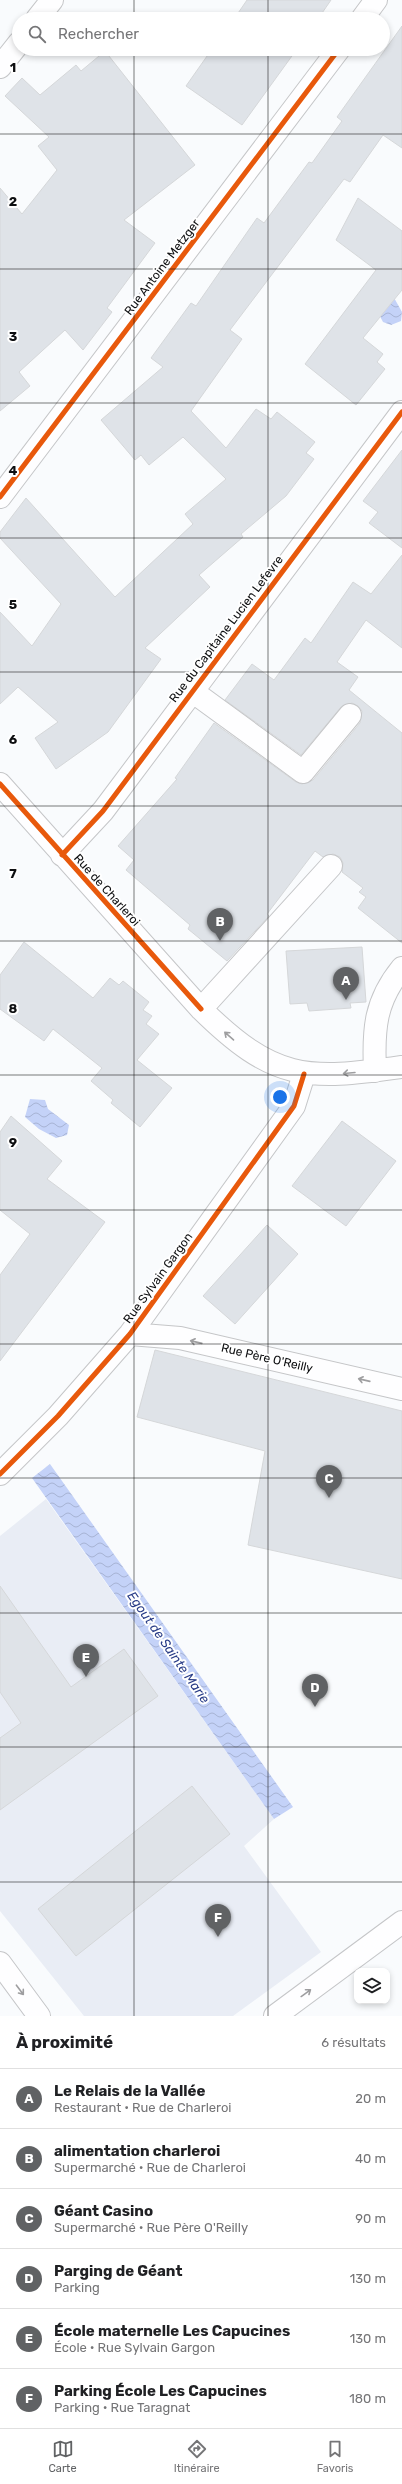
<!DOCTYPE html>
<html lang="fr">
<meta charset="utf-8">
<style>
:root{--surface:#fff;--page:#f6f6f6;--text:#202124;--muted:#757577;--line:#e0e0e0;--accent:#606264}
body{margin:0;font-family:Rubik,sans-serif;background:var(--page);color:var(--text)}
.controls{position:absolute;right:12px;bottom:12px;display:grid;overflow:hidden;border-radius:8px;box-shadow:0 2px 6px #0003}
.controls button{width:36px;height:36px;display:grid;place-items:center;padding:0;border:0;border-bottom:1px solid var(--line);background:var(--surface);color:var(--text);font:20px sans-serif}
.you{position:absolute;left:280px;top:1097px;width:14px;height:14px;margin:-10px;border:3px solid #fff;border-radius:50%;background:#1a73e8;box-shadow:0 0 0 6px #1a73e833}
.badge{display:grid;place-items:center;width:26px;height:26px;border-radius:50%;background:var(--accent);color:#fff;font-size:13px;font-weight:700}
.pin{position:absolute;translate:-50% -33px;filter:drop-shadow(0 1px 2px #0008)}
.pin::after{content:'';position:absolute;top:21px;width:14px;height:12px;background:inherit;clip-path:polygon(0 0,100% 0,50% 100%)}
.list{margin:0;padding:0;list-style:none}
h2{display:flex;justify-content:space-between;align-items:center;height:52px;margin:0;padding:0 16px;font-size:17px}
h2 small{font-size:13px;font-weight:400;color:var(--muted)}
.list li{display:grid;grid-template-columns:26px 1fr auto;gap:12px;align-items:center;box-sizing:border-box;height:60px;padding:0 16px;border-top:1px solid var(--line)}
.list b{display:block;font-size:15px;white-space:nowrap}
.list p{margin:0;font-size:13px;white-space:nowrap;color:var(--muted)}
.list em{font-size:13px;font-style:normal;color:var(--muted)}
.icon{flex:none;width:22px;height:22px;fill:none;stroke:currentColor;stroke-width:2;stroke-linecap:round;stroke-linejoin:round}
.map{position:relative;flex:none;width:402px;height:2016px;overflow:hidden}
.search{position:absolute;background:var(--surface);box-shadow:0 2px 6px #0003;left:12px;right:12px;top:12px;height:44px;display:flex;align-items:center;gap:10px;box-sizing:border-box;padding:0 14px;border-radius:22px;color:var(--muted);font-size:15px}
.sheet{height:412px;background:var(--surface)}
nav{display:flex;justify-content:space-around;align-items:center;box-sizing:border-box;height:56px;border-top:1px solid var(--line);background:var(--surface);font-size:11px;color:var(--muted)}
nav a{display:grid;justify-items:center;gap:2px}
nav .on{color:var(--accent)}
.map>svg:first-child{display:block}
</style>
<div class="map">
<svg width="402" height="2016" viewBox="0 0 402 2016">
<defs>
<pattern id="water-waves" width="16" height="10" patternUnits="userSpaceOnUse"><rect width="16" height="10" fill="#c4d2f8"/><path d="M0 5q4-4 8 0t8 0" fill="none" stroke="#a7b3d4"/></pattern>
</defs>
<rect width="100%" height="100%" fill="#f9fbfd"/>
<path fill="#e9edf5" d="M 46,1499 L 274,1819 L 244,1846 L 321,1952 L 233,2016 L 84,2016 L 0,1911 L 0,1536 Z"/>
<path fill="url(#water-waves)" d="M 388,287 L 402,312 L 401,321 L 391,325 L 383,322 L 372,301 Z
M 30,1099 L 45,1100 L 48,1109 L 69,1125 L 67,1135 L 56,1138 L 39,1129 L 25,1117 Z
M 50,1464 L 293,1807 L 274,1819 L 32,1478 Z"/>
<path fill="#dfe3e8" stroke="#d5d7d9" d="M 247,0 L 331,0 L 318,19 L 234,19 Z
M 402,26 L 402,148 L 383,135 L 350,182 L 344,179 L 230,330 L 242,339 L 191,411 L 226,448 L 256,409 L 271,419 L 277,412 L 315,442 L 306,453 L 314,459 L 286,496 L 241,534 L 243,537 L 199,575 L 210,587 L 145,648 L 161,659 L 108,732 L 56,769 L 35,738 L 58,722 L 18,687 L 0,704 L 0,612 L 32,646 L 61,604 L 0,538 L 0,532 L 26,498 L 115,597 L 193,524 L 185,514 L 226,479 L 183,437 L 149,465 L 141,455 L 135,460 L 101,420 L 163,367 L 151,358 L 191,303 L 196,306 L 257,218 L 264,223 L 309,162 L 312,163 L 342,121 L 337,117 Z
M 212,49 L 297,49 L 242,125 L 186,86 Z
M 105,51 L 195,165 L 124,220 L 155,243 L 107,308 L 112,312 L 83,350 L 65,330 L 19,372 L 30,386 L 0,411 L 0,188 L 22,214 L 57,170 L 38,146 L 49,137 L 5,96 L 22,78 L 40,95 L 76,65 L 81,71 Z
M 358,198 L 402,231 L 402,290 L 363,338 L 383,354 L 377,362 L 385,369 L 356,405 L 305,364 L 376,270 L 336,240 Z
M 402,450 L 402,548 L 369,523 L 378,512 L 363,501 Z
M 402,555 L 402,648 L 366,620 L 337,662 L 358,677 L 349,690 L 402,733 L 402,943 L 358,908 L 366,897 L 359,892 L 363,888 L 342,872 L 343,863 L 340,857 L 333,854 L 323,857 L 315,851 L 267,914 L 269,916 L 227,961 L 188,929 L 190,925 L 126,870 L 134,860 L 118,846 L 177,779 L 175,778 L 214,723 L 296,782 L 302,784 L 313,780 L 360,723 L 362,711 L 358,706 L 352,703 L 341,707 L 301,755 L 225,700 L 252,664 L 274,680 L 305,638 L 311,643 L 353,582 L 371,594 Z
M 24,942 L 93,998 L 110,978 L 119,985 L 123,981 L 149,1002 L 143,1010 L 152,1016 L 146,1024 L 159,1034 L 137,1060 L 172,1088 L 140,1127 L 111,1103 L 113,1100 L 91,1081 L 102,1068 L 53,1029 L 44,1041 L 0,1009 L 0,975 Z
M 362,947 L 366,1002 L 350,1003 L 351,1008 L 309,1011 L 307,1003 L 290,1004 L 286,951 Z
M 11,1116 L 62,1161 L 47,1179 L 105,1222 L 0,1361 L 0,1275 L 30,1234 L 0,1210 L 0,1132 Z
M 342,1121 L 396,1161 L 346,1226 L 292,1186 Z
M 267,1225 L 298,1254 L 235,1324 L 203,1296 Z
M 155,1350 L 402,1411 L 402,1579 L 248,1545 L 265,1451 L 137,1417 Z
M 0,1586 L 71,1687 L 124,1649 L 158,1696 L 0,1810 L 0,1738 L 21,1723 L 0,1692 Z
M 192,1786 L 230,1834 L 76,1956 L 38,1909 Z"/>
<g fill="none" stroke-linecap="round" stroke-linejoin="round">
<defs>
<path id="minor" d="M 37,19 L 52,0
M 362,19 L 376,0
M 0,67 L 19,43
M 0,497 L 339,49
M 192,691 L 303,772 L 350,715
M 0,784 L 201,1009 C 273,1080 305,1081 402,1067
M 62,855 L 103,811 L 402,412
M 201,1009 L 331,866
M 375,1071 C 373,1029 375,1001 402,968
M 130,1334 L 180,1338 L 402,1389
M 0,1474 L 58,1416 L 130,1334 L 294,1106 L 304,1074
M 0,1963 L 39,2016
M 275,2016 L 402,1922"/>
</defs>
<use href="#minor" stroke="#c5c6c8" stroke-width="24"/>
<use href="#minor" stroke="#fefeff" stroke-width="22"/>
<defs>
<path id="cycleway" d="M 0,497 L 339,49
M 0,784 L 201,1009
M 62,855 L 103,811 L 402,412
M 0,1474 L 58,1416 L 130,1334 L 294,1106 L 304,1074"/>
</defs>
<use href="#cycleway" stroke="#fff" stroke-width="8"/>
<use href="#cycleway" stroke="#e8590c" stroke-width="5"/>
</g>
<defs><path id="oneway-shaft" d="M-6 0H5M1.5-3L5.5 0L1.5 3" fill="none" stroke-width="1.6" stroke-linecap="round" stroke-linejoin="round"/></defs>
<g stroke="#9e9ea0">
<use href="#oneway-shaft" transform="translate(229 1036) rotate(-139)"/>
<use href="#oneway-shaft" transform="translate(349 1073) rotate(175)"/>
<use href="#oneway-shaft" transform="translate(196 1342) rotate(-167)"/>
<use href="#oneway-shaft" transform="translate(364 1380) rotate(-167)"/>
<use href="#oneway-shaft" transform="translate(20 1990) rotate(53)"/>
<use href="#oneway-shaft" transform="translate(306 1993) rotate(-36)"/>
</g>
<path fill="none" stroke="#0e0f11" stroke-width="1" stroke-opacity="0.55" d="M 134,0 L 134,19M 268,0 L 268,19M 134,49 L 134,2016M 268,49 L 268,2016M 0,134 L 402,134M 0,269 L 402,269M 0,403 L 402,403M 0,538 L 402,538M 0,672 L 402,672M 0,806 L 402,806M 0,941 L 402,941M 0,1075 L 402,1075M 0,1210 L 402,1210M 0,1344 L 402,1344M 0,1478 L 402,1478M 0,1613 L 402,1613M 0,1747 L 402,1747M 0,1882 L 402,1882"/>
<g text-anchor="middle" stroke-width="4" stroke-linejoin="round" paint-order="stroke">
<g font-size="12" fill="#0e0f11" stroke="#fff">
<text transform="translate(162 267) rotate(-53)" y="4">Rue Antoine Metzger</text>
<text transform="translate(226 629) rotate(-53)" y="4">Rue du Capitaine Lucien Lefevre</text>
<text transform="translate(107 890) rotate(48)" y="4">Rue de Charleroi</text>
<text transform="translate(158 1278) rotate(-54)" y="4">Rue Sylvain Gargon</text>
<text transform="translate(267 1358) rotate(13)" y="4">Rue Père O'Reilly</text>
</g>
<g font-size="13" font-style="italic" fill="#293c87" stroke="#fff">
<text transform="translate(169 1647) rotate(55)" y="5">Egout de Sainte Marie</text>
</g>
</g>
<g font-size="13" text-anchor="middle" font-weight="bold" fill="#0e0f11" stroke="#fff" stroke-width="4" stroke-linejoin="round" paint-order="stroke">
<text x="13" y="72">1</text>
<text x="13" y="206">2</text>
<text x="13" y="341">3</text>
<text x="13" y="475">4</text>
<text x="13" y="609">5</text>
<text x="13" y="744">6</text>
<text x="13" y="878">7</text>
<text x="13" y="1013">8</text>
<text x="13" y="1147">9</text>
</g>
</svg>
<div class="controls">
<button><svg class="icon" aria-label="layers" viewBox="0 0 24 24"><path d="M12 4l9 5-9 5-9-5zM3 14l9 5 9-5"/></svg></button>
</div>
<div class="you"></div>
<div class="pin badge" style="left:346px;top:1000px">A</div>
<div class="pin badge" style="left:220px;top:941px">B</div>
<div class="pin badge" style="left:329px;top:1498px">C</div>
<div class="pin badge" style="left:315px;top:1707px">D</div>
<div class="pin badge" style="left:86px;top:1677px">E</div>
<div class="pin badge" style="left:218px;top:1937px">F</div>
<div class="search"><svg class="icon" aria-label="search" viewBox="0 0 24 24"><circle cx="10" cy="10" r="6"/><path d="M15 15l6 6"/></svg>Rechercher</div>
</div>
<section class="sheet">
<h2>À proximité<small>6 résultats</small></h2>
<ul class="list">
<li><span class="badge">A</span><div><b>Le Relais de la Vallée</b><p>Restaurant · Rue de Charleroi</p></div><em>20 m</em></li>
<li><span class="badge">B</span><div><b>alimentation charleroi</b><p>Supermarché · Rue de Charleroi</p></div><em>40 m</em></li>
<li><span class="badge">C</span><div><b>Géant Casino</b><p>Supermarché · Rue Père O'Reilly</p></div><em>90 m</em></li>
<li><span class="badge">D</span><div><b>Parging de Géant</b><p>Parking</p></div><em>130 m</em></li>
<li><span class="badge">E</span><div><b>École maternelle Les Capucines</b><p>École · Rue Sylvain Gargon</p></div><em>130 m</em></li>
<li><span class="badge">F</span><div><b>Parking École Les Capucines</b><p>Parking · Rue Taragnat</p></div><em>180 m</em></li>
</ul>
</section>
<nav>
<a class="on"><svg class="icon" aria-label="map" viewBox="0 0 24 24"><path d="M3 6l6-2 6 2 6-2v14l-6 2-6-2-6 2zM9 4v14M15 6v14"/></svg>Carte</a>
<a><svg class="icon" aria-label="directions" viewBox="0 0 24 24"><path d="M12 3l9 9-9 9-9-9zM9 14v-3h6M13 9l2 2-2 2"/></svg>Itinéraire</a>
<a><svg class="icon" aria-label="saved" viewBox="0 0 24 24"><path d="M7 4h10v16l-5-4-5 4z"/></svg>Favoris</a>
</nav>
